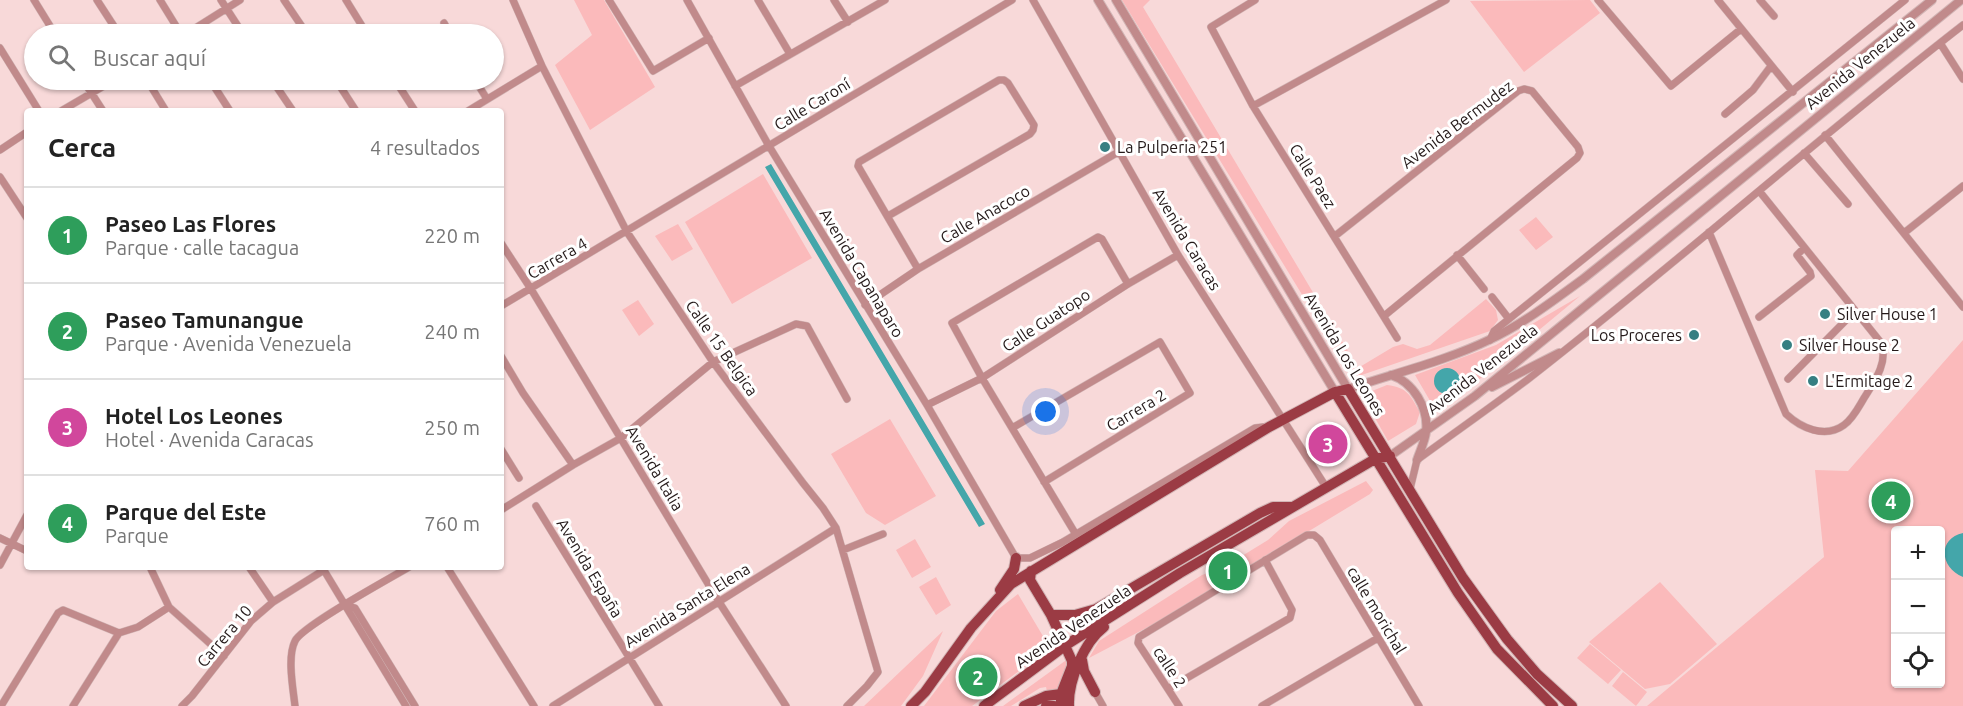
<!DOCTYPE html>
<html lang="es">
<meta charset="utf-8">
<style>
:root{--surface:#fff;--page:#f6f6f6;--text:#222;--muted:#767676;--line:#e0e0e0;--accent:#0b8043}
body{margin:0;font-family:Ubuntu,sans-serif;background:var(--page);color:var(--text)}
.controls{position:absolute;right:18px;bottom:18px;display:grid;overflow:hidden;border-radius:6px;box-shadow:0 2px 4px #0004}
.controls button{width:54px;height:54px;display:grid;place-items:center;padding:0;border:0;border-bottom:2px solid var(--line);background:var(--surface);color:var(--text);font:30px sans-serif}
.you{position:absolute;left:1046px;top:412px;width:21px;height:21px;margin:-15px;border:4px solid #fff;border-radius:50%;background:#1a73e8;box-shadow:0 0 0 9px #1a73e833}
.badge{display:grid;place-items:center;width:39px;height:39px;border-radius:50%;background:var(--accent);color:#fff;font-size:20px;font-weight:700}
.pin{position:absolute;translate:-50% -50%;border:3px solid #fff;box-shadow:0 2px 6px #0006}
.list{margin:0;padding:0;list-style:none}
h2{display:flex;justify-content:space-between;align-items:center;height:78px;margin:0;padding:0 24px;font-size:26px}
h2 small{font-size:20px;font-weight:400;color:var(--muted)}
.list li{display:grid;grid-template-columns:39px 1fr auto;gap:18px;align-items:center;box-sizing:border-box;height:96px;padding:0 24px;border-top:2px solid var(--line)}
.list b{display:block;font-size:22px;white-space:nowrap}
.list p{margin:0;font-size:20px;white-space:nowrap;color:var(--muted)}
.list em{font-size:20px;font-style:normal;color:var(--muted)}
.icon{flex:none;width:33px;height:33px;fill:none;stroke:currentColor;stroke-width:2;stroke-linecap:round;stroke-linejoin:round}
.map{position:relative;flex:none;width:1963px;height:706px;overflow:hidden}
.search{position:absolute;background:var(--surface);box-shadow:0 2px 4px #0004;left:24px;top:24px;width:480px;height:66px;display:flex;align-items:center;gap:15px;box-sizing:border-box;padding:0 21px;border-radius:33px;color:var(--muted);font-size:22px}
.panel{position:absolute;background:var(--surface);box-shadow:0 2px 4px #0004;left:24px;top:108px;width:480px;height:462px;border-radius:6px}
.map>svg:first-child{display:block}
</style>
<div class="map">
<svg width="1963" height="706" viewBox="0 0 1963 706">
<rect width="100%" height="100%" fill="#f8d9d9"/>
<path fill="#fbbabb" fill-rule="evenodd" d="M 574,0 L 604,0 L 655,87 L 590,130 L 555,65 L 592,35 Z
M 1122,0 L 1150,0 L 1143,7 L 1358,368 L 1393,347 L 1403,344 L 1417,349 L 1430,345 L 1486,299 L 1496,310 L 1498,320 L 1490,331 L 1353,378 Z
M 1590,0 L 1600,13 L 1524,72 L 1470,1 Z
M 763,174 L 812,258 L 732,304 L 685,222 Z
M 1536,217 L 1553,237 L 1536,250 L 1519,230 Z
M 678,224 L 693,249 L 672,261 L 655,236 Z
M 1580,296 L 1481,378 L 1436,411 L 1415,375 L 1496,345 Z
M 638,300 L 654,324 L 639,336 L 622,310 Z
M 1963,340 L 1963,706 L 1647,706 L 1824,557 L 1815,470 L 1848,471 ZM 1896,530 L 1940,530 L 1940,684 L 1896,684 Z
M 1387,385 C 1408,388 1409,394 1420,412 L 1416,424 L 1388,441 L 1362,395 Z
M 890,419 L 936,496 L 885,525 L 866,513 L 831,454 Z
M 1366,481 L 1373,490 L 1370,494 L 1171,615 L 1089,658 L 1099,641 L 1202,575 L 1224,567 L 1268,540 L 1289,521 Z
M 915,539 L 931,567 L 912,578 L 896,550 Z
M 936,577 L 951,605 L 936,615 L 919,587 Z
M 1660,582 L 1717,644 L 1670,684 L 1645,689 L 1589,642 Z
M 1018,594 L 1050,648 L 972,706 L 924,706 L 996,611 Z
M 943,631 L 923,676 L 901,706 L 864,706 Z
M 1590,644 L 1621,670 L 1608,684 L 1577,658 Z
M 1065,661 L 1068,662 L 1070,666 L 1057,690 L 1047,691 L 1046,687 L 1040,688 L 1011,706 L 1003,706 Z
M 1623,672 L 1647,692 L 1636,706 L 1612,686 Z"/>
<path fill="#44a6aa" d="M 771,164 L 985,524 L 979,527 L 765,167 Z
M1434 381a13 13 0 1 1 26 0a13 13 0 1 1-26 0Z
M 1963,533 L 1963,577 C 1940,568 1937,539 1963,533 Z"/>
<g fill="none" stroke-linecap="round" stroke-linejoin="round">
<defs>
<path id="minor" d="M 34,0 L 55,34
M 97,0 L 119,34
M 160,0 L 181,34
M 221,0 L 243,34
M 284,0 L 307,34
M 346,0 L 367,34
M 513,0 L 542,66 L 627,232 L 713,362 L 803,483 L 823,508 L 836,528 L 878,672 L 867,686 L 847,706
M 609,0 L 653,71 L 709,38
M 687,0 L 769,146 L 927,405 L 1016,558 L 1030,558 L 1063,542 L 1255,428 L 1263,427
M 758,0 L 790,54
M 834,0 L 848,22
M 1033,0 L 1178,255 L 1326,487
M 1255,0 L 1211,27 L 1253,106 L 1397,338
M 1598,0 L 1671,86 L 1741,29
M 1718,0 L 1793,92
M 1760,0 L 1774,16
M 444,23 L 450,34
M 186,34 L 240,0
M 1940,43 L 1963,79
M 0,48 L 39,111
M 83,80 L 103,111
M 147,80 L 166,111
M 210,80 L 230,111
M 272,80 L 293,111
M 336,80 L 356,111
M 395,80 L 415,111
M 475,80 L 487,99
M 735,86 L 885,0
M 1253,106 L 1446,0
M 61,111 L 114,80
M 468,111 L 542,66
M 1725,114 L 1753,90 L 1771,66
M 1825,135 L 1963,307
M 0,150 L 27,132
M 1804,153 L 1848,204
M 0,177 L 27,218
M 888,216 L 1030,134 L 1033,130 L 1034,125 L 1008,83 L 1004,80 L 999,80 L 859,162 L 858,166 L 918,269
M 1709,232 L 1786,414 C 1801,428 1825,439 1844,425 C 1854,418 1860,404 1866,395 C 1876,379 1887,363 1882,344 L 1760,192
M 1904,233 L 1963,186
M 1335,236 L 1518,91 L 1524,89 L 1532,91 L 1578,147 L 1580,153 L 1577,158 L 1384,316
M 501,243 L 531,289 L 719,602 L 786,706
M 1457,255 L 1484,289
M 1492,297 L 1509,319
M 865,305 L 918,269 L 1120,151
M 501,306 L 1012,0
M 1759,317 L 1811,276 L 1810,272 L 1797,255 L 1804,248
M 1490,340 L 1494,331 L 1509,319 L 1905,0
M 501,356 L 523,393 L 573,465
M 1788,379 L 1855,311
M 927,405 L 982,378 L 1128,284 L 1178,255
M 1012,428 L 1160,342 L 1190,393 L 1044,482
M 501,449 L 519,478
M 1410,489 L 1417,460 C 1454,433 1491,407 1527,380 C 1675,265 1815,140 1963,25
M 536,506 L 659,706
M 501,510 L 573,465 L 621,438 L 713,362 L 796,324 L 807,326 L 847,399
M 1075,533 L 982,378 L 952,323 L 1098,237 L 1102,239 L 1128,284
M 0,538 L 27,551
M 843,550 L 883,534
M 0,565 L 27,515
M 150,567 L 169,607 L 224,656
M 249,567 L 273,602
M 322,567 L 406,706
M 447,567 L 534,706
M 346,605 L 355,608 L 415,706
M 1168,689 L 1290,618 L 1292,610 L 1265,560
M 1095,692 L 1103,706
M 1,706 L 58,613 L 63,610 L 119,633
M 73,706 L 119,633 L 138,627 L 169,607
M 182,706 L 192,696 L 251,621 L 273,602 L 324,570
M 295,706 C 293,688 287,657 295,641 C 302,626 389,579 409,567
M 553,706 L 836,528
M 1179,706 L 1138,643 L 1139,637 L 1307,535 L 1314,535 L 1320,540 L 1419,706
M 1262,706 L 1378,638"/>
<path id="tertiary" d="M 1098,0 L 1335,392
M 1116,0 L 1348,389 C 1395,373 1446,361 1491,339 C 1524,323 1553,301 1583,279 L 1932,0
M 1391,375 C 1413,382 1429,408 1426,432 C 1425,441 1420,451 1417,460
M 1492,387 L 1559,353
M 1390,456 L 1475,396 L 1961,0"/>
<path id="primary" d="M 1335,392 L 1458,593 L 1497,649 L 1553,706
M 1031,571 L 1030,580 L 1051,615 L 1072,661 L 1072,666 L 1061,694 L 1061,706
M 1000,590 L 1014,569 L 1016,558
M 1051,615 L 1075,615 L 1096,609 L 1260,513 L 1273,507 L 1291,507
M 1082,660 L 1084,671 L 1095,692
M 911,706 L 925,692 L 971,628 L 1011,584 L 1269,427 L 1335,392 L 1348,389 L 1463,578 L 1507,639 L 1537,674 L 1572,706
M 984,706 L 1066,645 L 1180,573 L 1375,459 L 1390,456
M 1024,706 L 1046,696 L 1061,694
M 1046,706 L 1054,706
M 1069,706 C 1068,681 1084,642 1104,627"/>
</defs>
<use href="#minor" stroke="#d2b6b6" stroke-width="8"/>
<use href="#tertiary" stroke="#d2b6b6" stroke-width="10"/>
<use href="#primary" stroke="#d2b6b6" stroke-width="12"/>
<use href="#minor" stroke="#c18a8b" stroke-width="7"/>
<use href="#tertiary" stroke="#c18a8b" stroke-width="8"/>
<use href="#primary" stroke="#9b3b44" stroke-width="10"/>
</g>
<g fill="#367f82" stroke="#fff" stroke-width="2">
<circle cx="1105" cy="147" r="6"/>
<circle cx="1825" cy="314" r="6"/>
<circle cx="1694" cy="335" r="6"/>
<circle cx="1787" cy="345" r="6"/>
<circle cx="1813" cy="381" r="6"/>
</g>
<g text-anchor="middle" stroke-width="6" stroke-linejoin="round" paint-order="stroke">
<g font-size="16" fill="#241919" stroke="#fff">
<text transform="translate(1860 63) rotate(-39)" y="6">Avenida Venezuela</text>
<text transform="translate(812 104) rotate(-31)" y="6">Calle Caroní</text>
<text transform="translate(1457 124) rotate(-37)" y="6">Avenida Bermudez</text>
<text transform="translate(1313 176) rotate(58)" y="6">Calle Paez</text>
<text transform="translate(985 214) rotate(-30)" y="6">Calle Anacoco</text>
<text transform="translate(1187 239) rotate(59)" y="6">Avenida Caracas</text>
<text transform="translate(557 258) rotate(-30)" y="6">Carrera 4</text>
<text transform="translate(862 273) rotate(59)" y="6">Avenida Capanaparo</text>
<text transform="translate(1046 320) rotate(-33)" y="6">Calle Guatopo</text>
<text transform="translate(722 348) rotate(55)" y="6">Calle 15 Belgica</text>
<text transform="translate(1345 354) rotate(59)" y="6">Avenida Los Leones</text>
<text transform="translate(1482 369) rotate(-38)" y="6">Avenida Venezuela</text>
<text transform="translate(1136 410) rotate(-31)" y="6">Carrera 2</text>
<text transform="translate(655 468) rotate(59)" y="6">Avenida Italia</text>
<text transform="translate(590 568) rotate(59)" y="6">Avenida España</text>
<text transform="translate(687 605) rotate(-32)" y="6">Avenida Santa Elena</text>
<text transform="translate(1377 610) rotate(59)" y="6">calle morichal</text>
<text transform="translate(1073 626) rotate(-34)" y="6">Avenida Venezuela</text>
<text transform="translate(224 636) rotate(-50)" y="6">Carrera 10</text>
<text transform="translate(1170 667) rotate(57)" y="6">calle 2</text>
</g>
<g font-size="16" fill="#241919" stroke="#fff" text-anchor="start">
<text x="1117" y="153">La Pulperia 251</text>
<text x="1837" y="320">Silver House 1</text>
<text x="1682" y="341" text-anchor="end">Los Proceres</text>
<text x="1799" y="351">Silver House 2</text>
<text x="1825" y="387">L'Ermitage 2</text>
</g>
</g>
</svg>
<div class="controls">
<button>+</button>
<button>−</button>
<button><svg class="icon" aria-label="locate" viewBox="0 0 24 24"><circle cx="12" cy="12" r="6"/><path d="M12 2v4M12 18v4M2 12h4M18 12h4"/></svg></button>
</div>
<div class="you"></div>
<div class="pin badge" style="left:1228px;top:571px;background:#2e9e5b">1</div>
<div class="pin badge" style="left:978px;top:677px;background:#2e9e5b">2</div>
<div class="pin badge" style="left:1328px;top:444px;background:#d1479c">3</div>
<div class="pin badge" style="left:1891px;top:501px;background:#2e9e5b">4</div>
<div class="search"><svg class="icon" aria-label="search" viewBox="0 0 24 24"><circle cx="10" cy="10" r="6"/><path d="M15 15l6 6"/></svg>Buscar aquí</div>
<section class="panel">
<h2>Cerca<small>4 resultados</small></h2>
<ul class="list">
<li><span class="badge" style="background:#2e9e5b">1</span><div><b>Paseo Las Flores</b><p>Parque · calle tacagua</p></div><em>220 m</em></li>
<li><span class="badge" style="background:#2e9e5b">2</span><div><b>Paseo Tamunangue</b><p>Parque · Avenida Venezuela</p></div><em>240 m</em></li>
<li><span class="badge" style="background:#d1479c">3</span><div><b>Hotel Los Leones</b><p>Hotel · Avenida Caracas</p></div><em>250 m</em></li>
<li><span class="badge" style="background:#2e9e5b">4</span><div><b>Parque del Este</b><p>Parque</p></div><em>760 m</em></li>
</ul>
</section>
</div>
